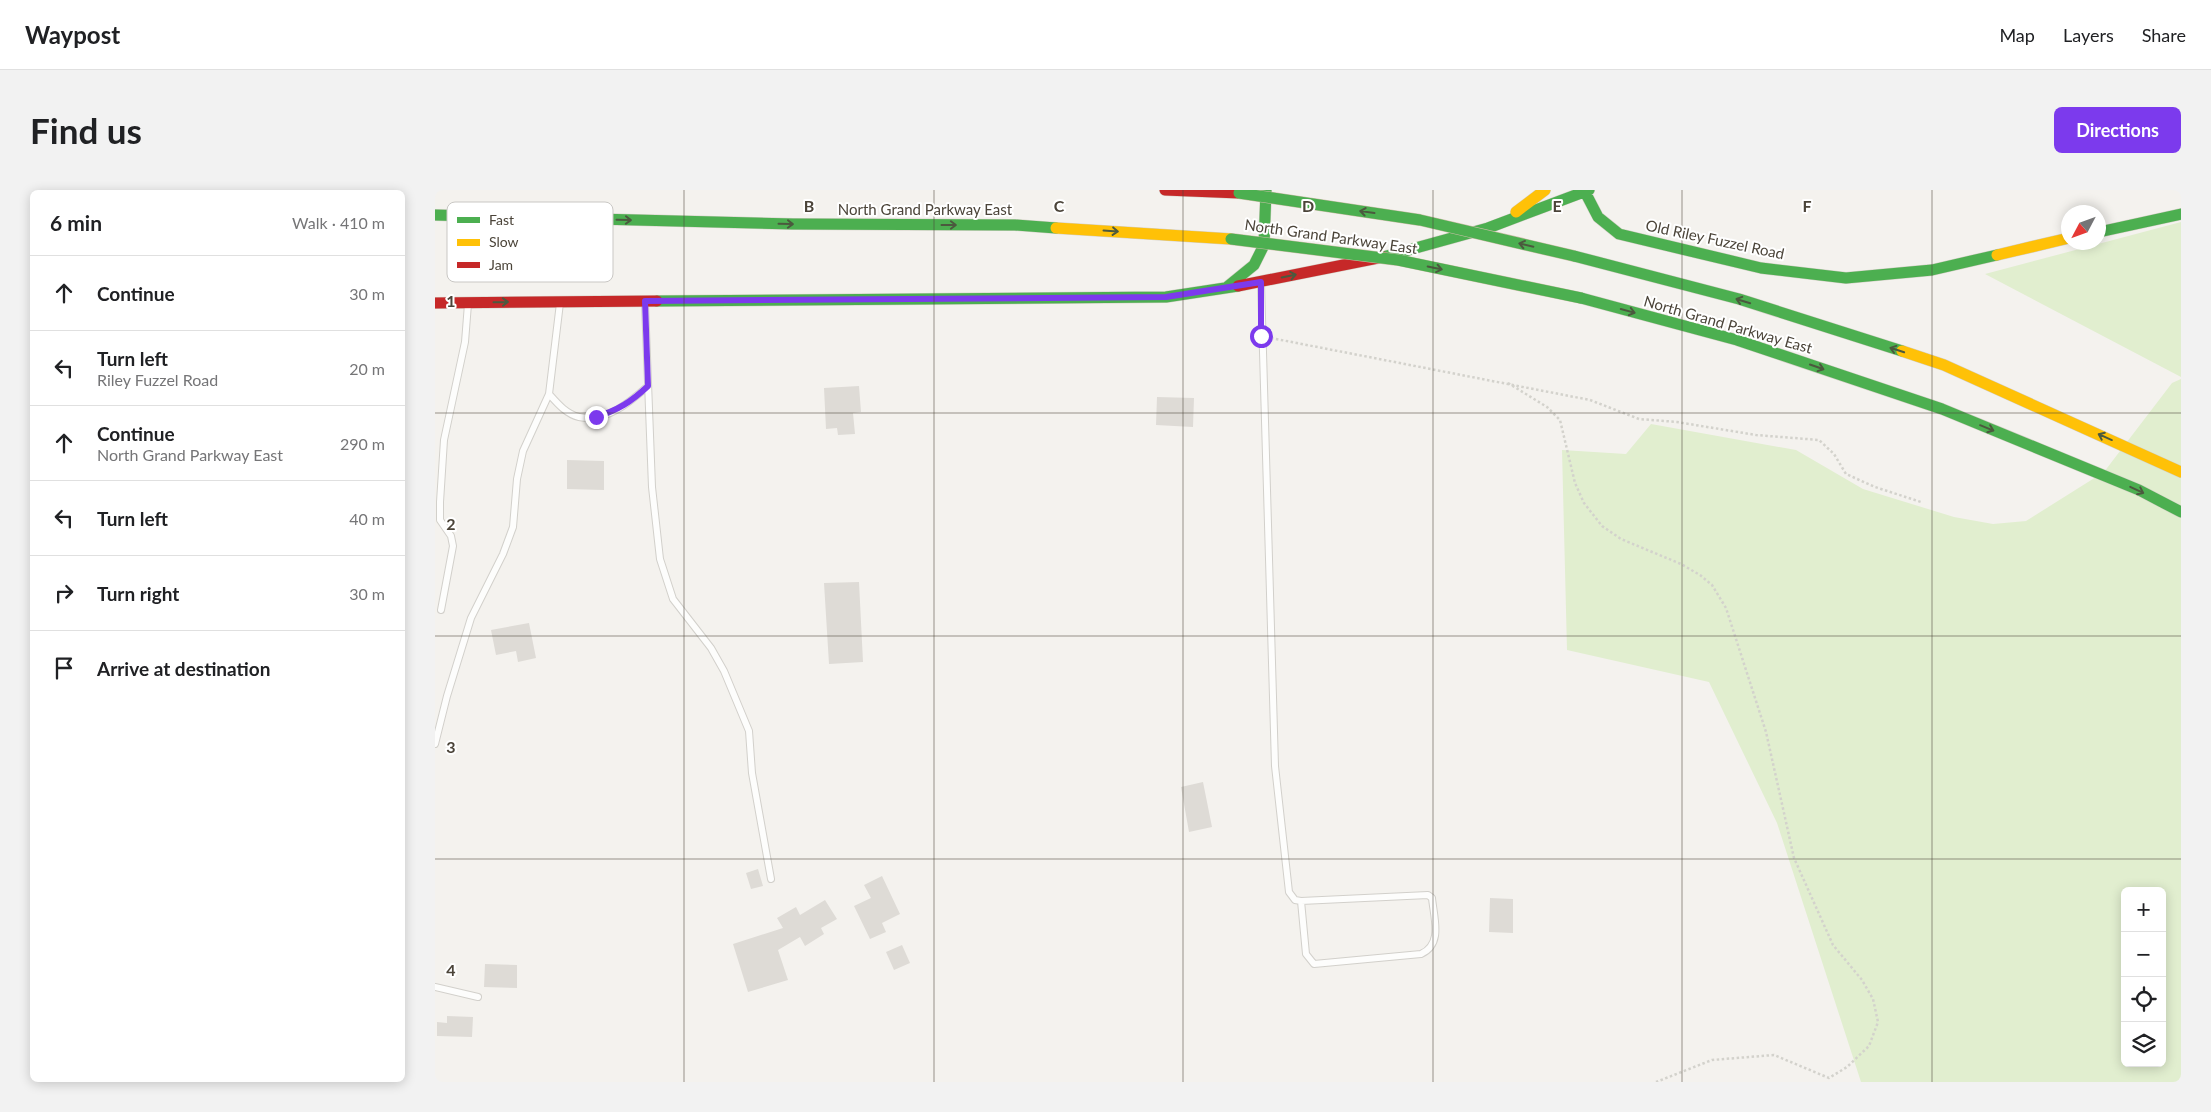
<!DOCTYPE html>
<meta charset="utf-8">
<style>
:root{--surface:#fff;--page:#f2f2f2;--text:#202124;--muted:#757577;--line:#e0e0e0;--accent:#7c3aed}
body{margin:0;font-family:Lato,sans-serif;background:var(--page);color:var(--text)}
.controls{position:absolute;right:15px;bottom:15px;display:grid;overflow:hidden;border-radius:8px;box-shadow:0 2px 12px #0003}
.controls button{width:45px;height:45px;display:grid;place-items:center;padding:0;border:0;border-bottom:1px solid var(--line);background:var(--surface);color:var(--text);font:25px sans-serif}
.compass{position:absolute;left:1626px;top:15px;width:45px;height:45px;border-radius:50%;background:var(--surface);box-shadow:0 2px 12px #0003;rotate:229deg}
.stop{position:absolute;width:15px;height:15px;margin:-11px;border:4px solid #7c3aed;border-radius:50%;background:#fff}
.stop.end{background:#7c3aed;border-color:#fff;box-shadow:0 1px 5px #0008}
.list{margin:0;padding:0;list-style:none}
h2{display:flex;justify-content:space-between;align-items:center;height:65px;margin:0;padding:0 20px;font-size:21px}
h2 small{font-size:16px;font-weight:400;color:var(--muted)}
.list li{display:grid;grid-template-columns:32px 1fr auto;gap:15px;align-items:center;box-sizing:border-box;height:75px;padding:0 20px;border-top:1px solid var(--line)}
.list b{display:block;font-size:19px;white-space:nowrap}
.list p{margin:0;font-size:16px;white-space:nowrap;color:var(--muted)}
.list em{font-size:16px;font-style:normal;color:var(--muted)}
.icon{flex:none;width:28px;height:28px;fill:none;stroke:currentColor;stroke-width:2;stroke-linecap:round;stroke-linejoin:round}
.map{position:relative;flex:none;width:1746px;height:892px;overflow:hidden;border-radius:8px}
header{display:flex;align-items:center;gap:30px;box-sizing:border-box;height:70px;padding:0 25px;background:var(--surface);border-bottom:1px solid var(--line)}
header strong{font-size:24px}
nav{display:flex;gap:28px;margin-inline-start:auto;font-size:18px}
.intro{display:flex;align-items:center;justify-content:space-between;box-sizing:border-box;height:120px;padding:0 30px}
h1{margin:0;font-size:35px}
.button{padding:12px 22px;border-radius:8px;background:var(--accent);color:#fff;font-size:18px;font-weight:700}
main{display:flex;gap:30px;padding:0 30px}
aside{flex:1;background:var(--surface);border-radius:8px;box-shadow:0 2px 12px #0003}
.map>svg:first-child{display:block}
</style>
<header>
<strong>Waypost</strong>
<nav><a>Map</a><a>Layers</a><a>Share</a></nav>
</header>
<div class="intro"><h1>Find us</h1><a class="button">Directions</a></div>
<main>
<aside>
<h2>6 min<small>Walk · 410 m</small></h2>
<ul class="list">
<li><svg class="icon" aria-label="ahead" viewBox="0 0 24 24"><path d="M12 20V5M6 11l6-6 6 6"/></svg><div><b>Continue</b></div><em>30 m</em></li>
<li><svg class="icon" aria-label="left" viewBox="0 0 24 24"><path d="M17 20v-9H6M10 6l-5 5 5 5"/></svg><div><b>Turn left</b><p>Riley Fuzzel Road</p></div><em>20 m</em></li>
<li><svg class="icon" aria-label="ahead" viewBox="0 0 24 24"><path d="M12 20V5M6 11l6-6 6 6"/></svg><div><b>Continue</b><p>North Grand Parkway East</p></div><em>290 m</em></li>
<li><svg class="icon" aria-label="left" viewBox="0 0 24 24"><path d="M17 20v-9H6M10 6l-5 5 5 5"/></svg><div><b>Turn left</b></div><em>40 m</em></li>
<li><svg class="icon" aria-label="right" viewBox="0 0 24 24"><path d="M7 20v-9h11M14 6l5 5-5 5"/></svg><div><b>Turn right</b></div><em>30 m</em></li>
<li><svg class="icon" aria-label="arrive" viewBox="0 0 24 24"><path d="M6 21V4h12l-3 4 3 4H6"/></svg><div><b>Arrive at destination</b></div></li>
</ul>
</aside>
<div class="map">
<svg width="1746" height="892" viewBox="0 0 1746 892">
<rect width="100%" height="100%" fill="#f4f2ee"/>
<path fill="#e1eecf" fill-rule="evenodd" d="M 1746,32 L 1746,187 L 1550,84 Z
M 1746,189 L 1746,892 L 1426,892 L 1342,633 L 1274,492 L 1132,460 L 1127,260 L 1191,264 L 1216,234 L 1361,260 L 1428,299 L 1519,327 L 1558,334 L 1591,331 L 1669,282 L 1737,193 ZM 1690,701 L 1727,701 L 1727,873 L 1690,873 Z"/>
<path fill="#dedbd6" d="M 424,196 L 426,222 L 418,223 L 420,244 L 403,245 L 402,238 L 391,239 L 389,198 Z
M 722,207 L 759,208 L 758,237 L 721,235 Z
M 132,270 L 169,271 L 169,300 L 132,299 Z
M 424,392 L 428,472 L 394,474 L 389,393 Z
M 94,433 L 101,468 L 83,472 L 81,461 L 61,465 L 56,440 Z
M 768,592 L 777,637 L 754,642 L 746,597 Z
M 323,679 L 328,696 L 316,699 L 311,683 Z
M 447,686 L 465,724 L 447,733 L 451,742 L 435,749 L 419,716 L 436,708 L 429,695 Z
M 1055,708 L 1078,709 L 1078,743 L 1054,742 Z
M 390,710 L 402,729 L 386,738 L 389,744 L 370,756 L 365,747 L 343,760 L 353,790 L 313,802 L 298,754 L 348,738 L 342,728 L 361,717 L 365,725 Z
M 467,755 L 475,773 L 459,780 L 451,762 Z
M 50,774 L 82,775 L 82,798 L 49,797 Z
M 12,826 L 38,827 L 37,847 L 2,846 L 2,832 L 12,833 Z"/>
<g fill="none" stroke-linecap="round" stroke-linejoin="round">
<defs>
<path id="lane" d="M 826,93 L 840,576 L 854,702 L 860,710 L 866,711 L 993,705 L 997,708 C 999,729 1008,754 986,764 L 879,774 L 871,764 L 866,711
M 210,114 L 217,297 L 225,369 L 238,409 L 276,458 L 289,481 L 314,541 L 317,583 L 336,689
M 114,204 C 122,213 131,224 144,227 C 171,233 195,212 213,196
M 6,420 L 18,356 L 16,346 L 5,330 L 5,312 L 9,250 L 30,152 L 33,114
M 0,554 L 12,506 L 36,428 L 68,364 L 78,337 L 82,289 L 88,261 L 114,204 L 125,113
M 0,797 L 43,807"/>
<path id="fast" d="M 1149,0 L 1163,27 L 1184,44 L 1326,78 L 1411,88 L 1497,80 L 1562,65
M 0,25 L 358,34 L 580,35 L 621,38
M 1664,42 L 1746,24
M 1139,66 L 1304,109 L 1467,161
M 948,67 L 1053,38 L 1154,0
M 792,97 L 819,75 L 829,55 L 831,0
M 1146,108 L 1302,150 L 1507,219 L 1704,300 L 1746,322
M 222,111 L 731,107 L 803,96"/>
<path id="slow" d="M 1081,22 L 1110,0
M 621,38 L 796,49
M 1562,65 L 1634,48
M 1467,161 L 1509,175 L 1746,282"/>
<path id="jam" d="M 730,0 L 804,3
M 803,96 L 948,67
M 0,113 L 222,111"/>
</defs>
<use href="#lane" stroke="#d2d0cb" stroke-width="8"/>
<use href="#fast" stroke="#d3cfc5" stroke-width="12"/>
<use href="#slow" stroke="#d3cfc5" stroke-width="12"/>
<use href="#jam" stroke="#d3cfc5" stroke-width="12"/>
<path stroke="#d3d2cc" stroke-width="2.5" stroke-dasharray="2.5 2.5" stroke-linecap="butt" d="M 836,148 L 1155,210 L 1204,229 L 1242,232 L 1321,245 L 1384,250 L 1399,264 L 1411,284 L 1440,297 L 1486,312
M 1073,193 L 1112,217 L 1125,230 L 1140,293 L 1149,313 L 1167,336 L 1186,349 L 1246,374 L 1265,385 L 1277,395 L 1291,418 L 1331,542 L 1359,668 L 1398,755 L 1427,790 L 1438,809 L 1443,832 L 1434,856 L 1412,877 L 1394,888 L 1339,865 L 1277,870 L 1221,892"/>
<use href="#lane" stroke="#fdfdfc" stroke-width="6"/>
<use href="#fast" stroke="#4caf50" stroke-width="11"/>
<use href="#slow" stroke="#ffc107" stroke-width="11"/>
<use href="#jam" stroke="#c62828" stroke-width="11"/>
<defs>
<path id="fast-bridge" d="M 804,3 L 985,30 L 1139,66
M 796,49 L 963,70 L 1146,108"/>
</defs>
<use href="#fast-bridge" stroke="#ccbfa9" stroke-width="12" stroke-linecap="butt"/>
<use href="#fast-bridge" stroke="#4caf50" stroke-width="11"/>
</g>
<defs><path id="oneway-shaft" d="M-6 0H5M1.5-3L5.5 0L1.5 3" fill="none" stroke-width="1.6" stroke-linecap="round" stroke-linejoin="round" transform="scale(1.25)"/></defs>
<g stroke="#4b593e">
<use href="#oneway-shaft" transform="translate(932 22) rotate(-172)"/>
<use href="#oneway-shaft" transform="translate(189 30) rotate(1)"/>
<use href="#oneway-shaft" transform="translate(351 34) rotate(1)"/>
<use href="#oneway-shaft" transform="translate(514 35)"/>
<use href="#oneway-shaft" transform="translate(676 41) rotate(4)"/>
<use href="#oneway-shaft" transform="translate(1091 55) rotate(-167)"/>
<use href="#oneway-shaft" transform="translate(1000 78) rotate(12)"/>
<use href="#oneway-shaft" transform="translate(854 86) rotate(-11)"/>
<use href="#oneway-shaft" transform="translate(1308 111) rotate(-163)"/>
<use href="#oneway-shaft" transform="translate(66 112) rotate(-1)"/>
<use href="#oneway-shaft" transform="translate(1193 121) rotate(15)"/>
<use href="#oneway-shaft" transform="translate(1462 160) rotate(-162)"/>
<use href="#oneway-shaft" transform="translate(1382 177) rotate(19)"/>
<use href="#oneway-shaft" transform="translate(1552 238) rotate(22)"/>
<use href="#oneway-shaft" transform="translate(1670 247) rotate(-156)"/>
<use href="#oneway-shaft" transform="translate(1702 300) rotate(25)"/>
</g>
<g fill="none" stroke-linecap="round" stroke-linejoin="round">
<path stroke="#7c3aed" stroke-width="6" d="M 161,227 C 183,220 196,212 213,196 L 210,111 L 731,107 L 826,92 L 826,146"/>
</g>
<path fill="none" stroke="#4b4439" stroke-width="1" stroke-opacity="0.55" d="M 249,0 L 249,892M 499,0 L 499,892M 748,0 L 748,892M 998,0 L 998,892M 1247,0 L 1247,892M 1497,0 L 1497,892M 0,223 L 1746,223M 0,446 L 1746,446M 0,669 L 1746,669"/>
<g text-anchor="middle" stroke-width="4" stroke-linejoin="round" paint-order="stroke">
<g font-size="15" fill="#4b4439" stroke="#fff">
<text x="490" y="25">North Grand Parkway East</text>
<text transform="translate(896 47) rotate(8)" y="5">North Grand Parkway East</text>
<text transform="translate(1280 50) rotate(12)" y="5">Old Riley Fuzzel Road</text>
<text transform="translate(1293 135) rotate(16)" y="5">North Grand Parkway East</text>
</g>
</g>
<rect x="12" y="12" width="166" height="80" rx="8" fill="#fff" stroke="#c9c7c4" stroke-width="1"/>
<rect x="22" y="27" width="23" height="6" fill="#4caf50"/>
<rect x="22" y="49" width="23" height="7" fill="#ffc107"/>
<rect x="22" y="72" width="23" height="6" fill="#c62828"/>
<g font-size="14" fill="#4b4439">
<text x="54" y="35">Fast</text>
<text x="54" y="57">Slow</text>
<text x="54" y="80">Jam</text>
</g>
<g font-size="16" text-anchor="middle" font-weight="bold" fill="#4b4439" stroke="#fff" stroke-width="4" stroke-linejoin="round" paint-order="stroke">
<text x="374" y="22">B</text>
<text x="624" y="22">C</text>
<text x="873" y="22">D</text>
<text x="1122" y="22">E</text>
<text x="1372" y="22">F</text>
<text x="16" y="117">1</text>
<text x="16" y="340">2</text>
<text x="16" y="563">3</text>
<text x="16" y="786">4</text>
</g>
</svg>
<div class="controls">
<button>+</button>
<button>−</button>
<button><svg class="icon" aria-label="locate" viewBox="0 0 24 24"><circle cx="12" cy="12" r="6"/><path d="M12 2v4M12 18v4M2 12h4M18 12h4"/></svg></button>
<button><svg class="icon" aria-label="layers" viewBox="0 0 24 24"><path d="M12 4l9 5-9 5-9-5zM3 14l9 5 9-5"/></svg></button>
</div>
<svg class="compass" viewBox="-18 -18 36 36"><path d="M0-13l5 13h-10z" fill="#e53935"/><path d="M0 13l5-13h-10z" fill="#757577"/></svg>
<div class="stop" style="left:826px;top:146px"></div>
<div class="stop end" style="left:161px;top:227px"></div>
</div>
</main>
